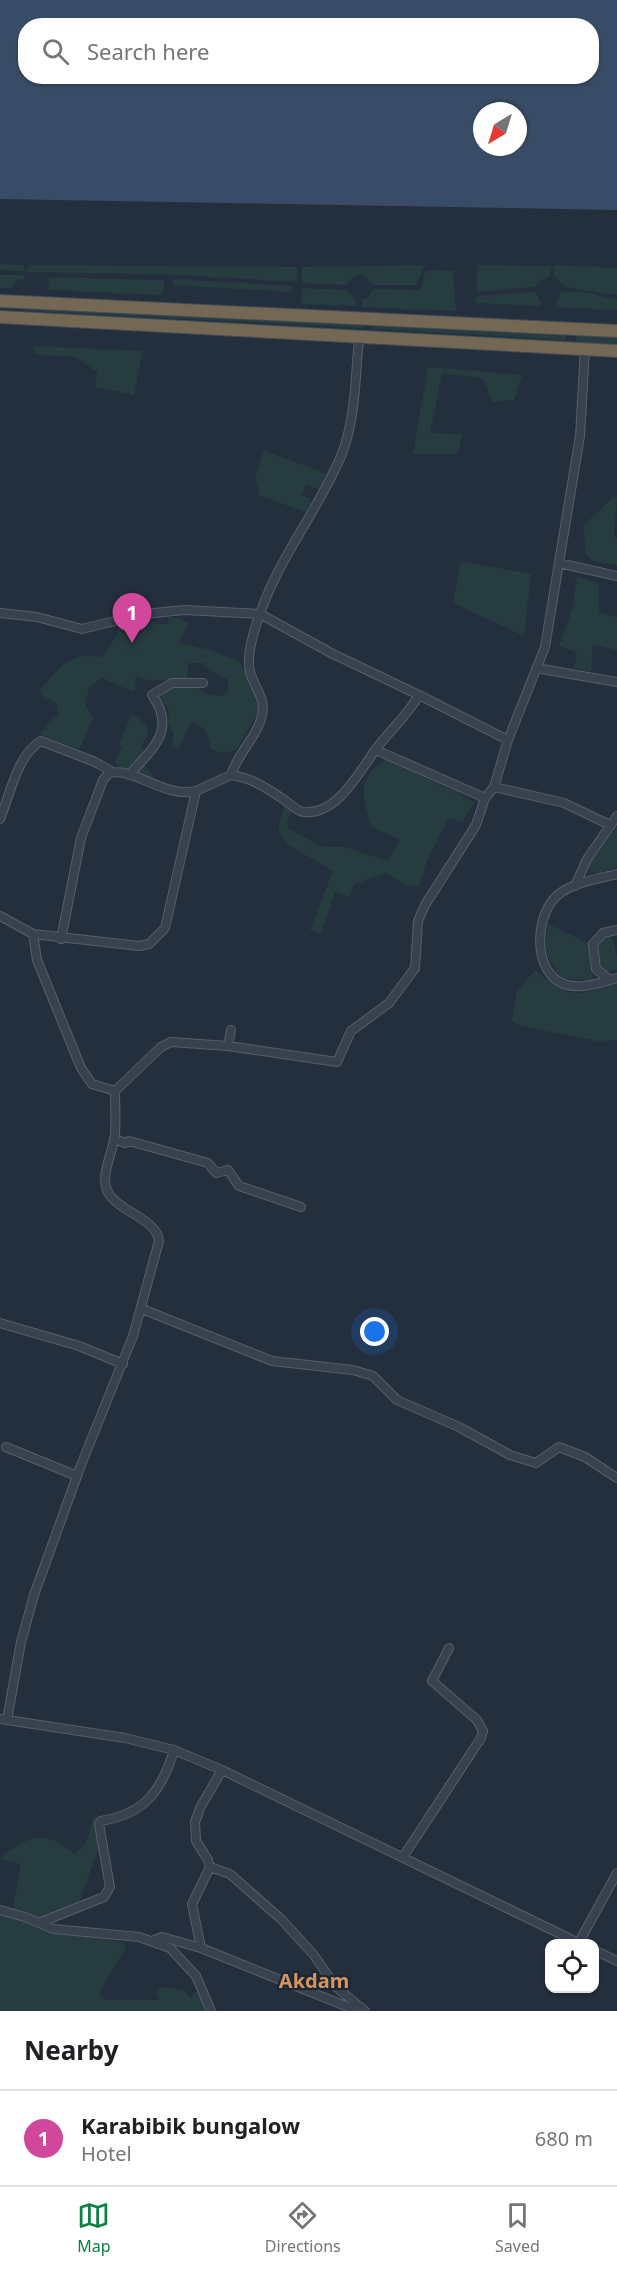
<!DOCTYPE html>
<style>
:root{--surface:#fff;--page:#f2f2f2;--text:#202124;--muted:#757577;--line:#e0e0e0;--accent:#0b8043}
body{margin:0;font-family:"Noto Sans",sans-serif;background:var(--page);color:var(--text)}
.controls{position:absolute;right:18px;bottom:18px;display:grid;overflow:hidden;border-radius:12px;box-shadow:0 2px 4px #0004}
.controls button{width:54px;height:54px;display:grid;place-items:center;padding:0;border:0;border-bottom:2px solid var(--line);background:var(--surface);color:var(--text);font:30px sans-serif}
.compass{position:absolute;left:473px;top:102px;width:54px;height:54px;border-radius:50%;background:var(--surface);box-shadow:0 2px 4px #0004;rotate:218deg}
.you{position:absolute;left:375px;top:1332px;width:21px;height:21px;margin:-15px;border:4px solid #fff;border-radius:50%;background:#1a73e8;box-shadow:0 0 0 9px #1a73e833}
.badge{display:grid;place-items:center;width:39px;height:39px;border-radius:50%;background:var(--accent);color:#fff;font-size:20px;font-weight:700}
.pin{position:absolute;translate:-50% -50px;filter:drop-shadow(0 2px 3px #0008)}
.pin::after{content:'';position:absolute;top:32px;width:21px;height:18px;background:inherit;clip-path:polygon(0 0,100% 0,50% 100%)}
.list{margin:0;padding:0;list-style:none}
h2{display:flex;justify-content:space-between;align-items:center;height:78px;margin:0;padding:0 24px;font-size:26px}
h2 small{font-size:20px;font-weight:400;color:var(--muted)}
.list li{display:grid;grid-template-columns:39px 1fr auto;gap:18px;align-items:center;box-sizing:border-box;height:96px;padding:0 24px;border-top:2px solid var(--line)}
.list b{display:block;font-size:22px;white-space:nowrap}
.list p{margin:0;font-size:20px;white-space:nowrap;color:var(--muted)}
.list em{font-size:20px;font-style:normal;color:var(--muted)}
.icon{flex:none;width:33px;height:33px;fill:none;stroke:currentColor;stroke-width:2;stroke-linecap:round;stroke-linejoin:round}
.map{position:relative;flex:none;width:617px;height:2011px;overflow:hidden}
.search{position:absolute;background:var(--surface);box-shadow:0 2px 4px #0004;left:18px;right:18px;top:18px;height:66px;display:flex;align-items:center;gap:15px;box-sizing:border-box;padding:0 21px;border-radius:24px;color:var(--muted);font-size:22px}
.sheet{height:174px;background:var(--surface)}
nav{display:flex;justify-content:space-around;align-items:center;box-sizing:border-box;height:84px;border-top:2px solid var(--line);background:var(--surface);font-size:16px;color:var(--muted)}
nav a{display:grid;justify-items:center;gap:3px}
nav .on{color:var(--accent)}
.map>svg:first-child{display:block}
</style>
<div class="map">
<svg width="617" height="2011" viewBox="0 0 617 2011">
<rect width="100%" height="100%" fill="#242f3e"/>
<path fill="#263c3f" d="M 0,264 L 24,265 L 24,271 L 0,270 Z
M 28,265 L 297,267 L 297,282 L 182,275 L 27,272 Z
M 425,265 L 416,285 L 373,285 L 365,276 C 356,274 352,277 347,285 L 302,283 L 302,267 Z
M 477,265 L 551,266 L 550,277 L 541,280 L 534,287 L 477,292 Z
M 554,265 L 617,268 L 617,295 L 565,287 L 554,276 Z
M 428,270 L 453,271 L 456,311 L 362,307 L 362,299 L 368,298 L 373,289 L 421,290 L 424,274 Z
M 0,275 L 24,275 L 24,279 L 15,281 L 11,288 L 0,288 Z
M 49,277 L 164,280 L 163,295 L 48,290 Z
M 173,279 L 293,286 L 292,292 L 173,285 Z
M 302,288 L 347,290 L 356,300 L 356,306 L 301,304 Z
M 561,291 L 590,293 L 617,300 L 617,310 L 556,307 Z
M 536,292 L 542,306 L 475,303 L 476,296 Z
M 24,305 L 365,322 L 365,328 L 23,311 Z
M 372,322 L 566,333 L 566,340 L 372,329 Z
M 576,334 L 617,336 L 617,344 L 576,342 Z
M 33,346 L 143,351 L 134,395 L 95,387 L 97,372 L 74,356 L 36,355 Z
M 428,367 L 522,375 L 514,400 L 492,402 L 483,378 L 442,373 L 430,433 L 462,434 L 460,447 L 456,454 L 413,454 Z
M 264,451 L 326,473 L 319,489 L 306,485 L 301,495 L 311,500 L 306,512 L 260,496 L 255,478 Z
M 614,496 L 617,499 L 614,536 L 617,538 L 617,565 L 594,561 L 585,553 L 584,525 Z
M 461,561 L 531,574 L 524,636 L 453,603 Z
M 577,576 L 599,584 L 599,612 L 617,617 L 617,650 L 593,644 L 591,672 L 574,668 L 577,653 L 559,646 L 573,607 Z
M 168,617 L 178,618 L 188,623 L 179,643 L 211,650 L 239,662 L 244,669 L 259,705 L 258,713 L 236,750 L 223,753 L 211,749 L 205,729 L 192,721 L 178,750 L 171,746 L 174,735 L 168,722 L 169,710 L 157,696 L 173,686 L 199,688 L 205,694 L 223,696 L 229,689 L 227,679 L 213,672 L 204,663 L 188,663 L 187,681 L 147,680 L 136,676 L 135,690 L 131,691 L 102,678 L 89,687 L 85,703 L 93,718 L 79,750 L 40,734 L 50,721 L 59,716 L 57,704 L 42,695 L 40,690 C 61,665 69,652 103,657 L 117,635 L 117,628 L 128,622 L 150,619 L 157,624 L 169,624 Z
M 132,713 L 147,726 L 148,735 L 141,746 L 145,751 L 140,758 L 154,778 L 151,779 L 117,766 L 115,761 L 122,748 L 119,745 Z
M 387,759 L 475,802 L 462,822 L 449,818 L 428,858 L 419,887 L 407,885 L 386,873 L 354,884 L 350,897 L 335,892 L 321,934 L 310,930 L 333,871 L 287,844 L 278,830 L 284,805 L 292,811 L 287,822 L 289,829 L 323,847 L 345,847 L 388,861 L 400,839 L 371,827 C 363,798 355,777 387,759 Z
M 617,826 L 617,867 L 598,874 L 590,870 L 589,864 Z
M 548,924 L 588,943 L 593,981 L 562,978 C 546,959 543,949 548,924 Z
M 611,933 L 617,956 L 617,970 L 607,971 L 601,967 L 597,943 Z
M 535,970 C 569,999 576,996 617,984 L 617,1040 L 597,1041 L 520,1026 L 512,1021 L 517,992 Z
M 95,1814 L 99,1847 L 79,1903 L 42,1919 L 48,1932 L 122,1942 L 126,1947 L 99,1993 L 106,2000 L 159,2000 L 156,1992 L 160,1987 L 182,1989 L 191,1998 L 197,1991 L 207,2011 L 0,2011 L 0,1909 L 13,1908 L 21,1864 L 0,1859 C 26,1835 46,1829 75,1854 L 85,1845 Z"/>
<path fill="#394c67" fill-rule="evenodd" d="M 0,0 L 617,0 L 617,210 L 0,199 ZM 26,26 L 592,26 L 592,76 L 26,76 ZM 482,111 L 518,111 L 518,147 L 482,147 Z"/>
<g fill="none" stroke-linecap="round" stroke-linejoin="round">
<defs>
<path id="minor" d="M 559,563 L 617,576
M 0,613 L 37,617 L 82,629 L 144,614 L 184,610 L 260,614 L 333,654 L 419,695 C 407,716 390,730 376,749 C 359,772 337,816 303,812 C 296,811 287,801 280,797 C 265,787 249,777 231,775
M 536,668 L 617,682
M 419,695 L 508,740
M 376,750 L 485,798 L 494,787 L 508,740 L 545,647 L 580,436 L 585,349
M 129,775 C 153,748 177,730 152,695 L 172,683 L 203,683
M 494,787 L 564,803 L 610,825
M 0,819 C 10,795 17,755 41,741 L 95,762 L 113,772
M 617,874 C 598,879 566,883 553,900 C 536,920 534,965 558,981 C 574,992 601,983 617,978
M 575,886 L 587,859 L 617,816
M 0,916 L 33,934 L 37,960 L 81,1068 L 92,1084 L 115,1091 C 115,1105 116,1119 115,1134 C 114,1151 98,1177 109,1194 C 120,1212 157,1219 159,1241 L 133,1336 L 81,1465 L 34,1595 L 21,1642 L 7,1720
M 33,934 L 139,946 L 149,944 L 165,928 L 196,791 L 231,775 C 237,754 258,736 262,715 C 266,698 254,687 250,672 C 246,655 254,630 260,614 C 279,557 318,511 341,456 C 356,419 355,378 359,339
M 61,939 L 81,838 L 103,780 L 108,774 C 130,764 164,799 196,791
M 610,980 L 596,969 L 593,944 L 603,933 L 617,930
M 228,1046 L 231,1030
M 115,1091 L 161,1047 L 171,1042 L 228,1046 L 337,1062 L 351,1031 L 389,1003 L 415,968 L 418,921 L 425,905 L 476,825 L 485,798
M 114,1139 L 125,1143 L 129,1141 L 208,1163 L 216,1173 L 228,1170 L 239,1186 L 301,1207
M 142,1309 L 272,1361 L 353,1370 L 373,1376 L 397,1400 L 459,1427 L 510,1455 L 536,1463 L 559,1447 L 585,1457 L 617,1478
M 0,1323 L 79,1346 L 123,1364
M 6,1447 L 77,1476
M 0,1719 L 125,1738 L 174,1750 L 222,1770 L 581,1944
M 403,1857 L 481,1738 L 483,1731 L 477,1720 L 432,1681 L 449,1648
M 210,1867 L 230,1874 L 282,1920 L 313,1954 L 336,1987 L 365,2011
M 0,1910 L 25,1917 L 53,1929 L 139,1937 L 170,1948 L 196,1976 L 211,2011
M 39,1923 L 104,1897 L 110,1887 L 99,1824 L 101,1821 C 145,1814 162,1790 174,1750
M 152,1941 L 162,1937 L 201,1948 L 358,2011
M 579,1942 L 617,1873
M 201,1948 L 192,1904 L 210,1867 L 208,1860 L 196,1841 L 195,1822 L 200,1808 L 222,1770
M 594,1950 L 617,1961"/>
<path id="highway" d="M 0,301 L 617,331
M 0,317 L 617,351"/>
</defs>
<use href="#minor" stroke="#565f6c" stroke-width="10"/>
<use href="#highway" stroke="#434c59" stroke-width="14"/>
<use href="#minor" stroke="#38414e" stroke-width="8"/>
<use href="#highway" stroke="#746855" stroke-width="12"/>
</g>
<g text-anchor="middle" stroke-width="4.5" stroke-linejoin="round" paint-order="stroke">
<g font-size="20" font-weight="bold" fill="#d59563" stroke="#1d2633">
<text x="314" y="1988">Akdam</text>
</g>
</g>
</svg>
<div class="controls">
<button><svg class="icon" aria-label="locate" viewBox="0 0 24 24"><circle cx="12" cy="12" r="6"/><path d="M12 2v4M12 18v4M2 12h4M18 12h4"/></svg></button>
</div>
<svg class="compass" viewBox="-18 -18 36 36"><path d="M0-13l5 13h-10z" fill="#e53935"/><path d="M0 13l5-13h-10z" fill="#757577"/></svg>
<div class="you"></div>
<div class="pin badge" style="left:132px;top:643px;background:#d1479c">1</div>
<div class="search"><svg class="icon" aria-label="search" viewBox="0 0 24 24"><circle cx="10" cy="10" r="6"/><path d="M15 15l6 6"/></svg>Search here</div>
</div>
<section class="sheet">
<h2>Nearby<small></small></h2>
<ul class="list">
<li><span class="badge" style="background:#d1479c">1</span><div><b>Karabibik bungalow</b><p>Hotel</p></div><em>680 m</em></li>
</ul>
</section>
<nav>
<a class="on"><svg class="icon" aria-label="map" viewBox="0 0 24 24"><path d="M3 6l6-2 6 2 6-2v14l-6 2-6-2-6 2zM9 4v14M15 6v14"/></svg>Map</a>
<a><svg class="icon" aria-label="directions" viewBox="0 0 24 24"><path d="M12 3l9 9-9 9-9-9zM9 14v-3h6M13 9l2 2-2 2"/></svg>Directions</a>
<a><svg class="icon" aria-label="saved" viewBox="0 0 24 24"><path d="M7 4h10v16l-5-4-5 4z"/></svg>Saved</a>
</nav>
